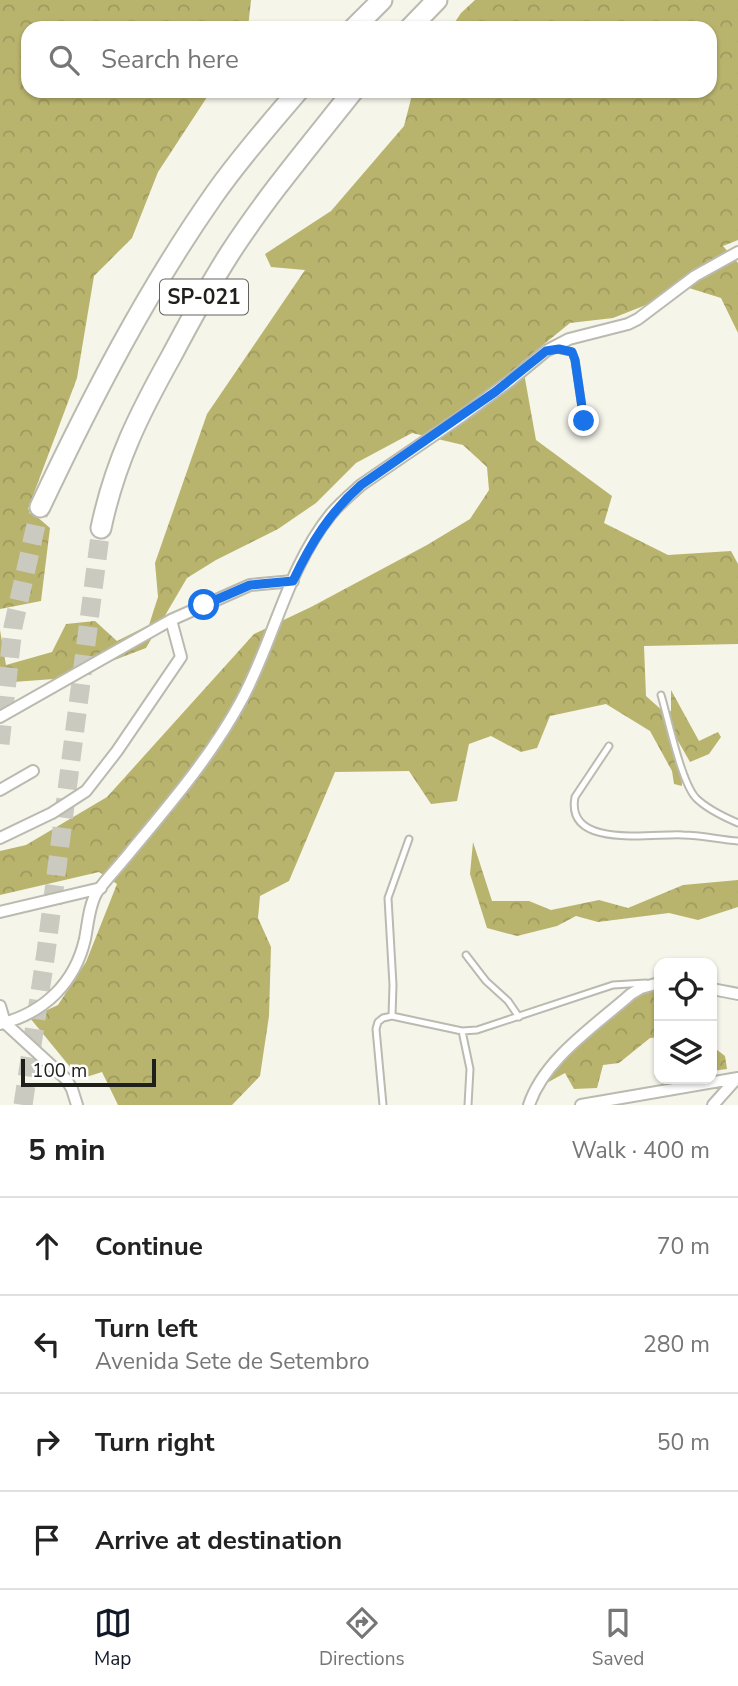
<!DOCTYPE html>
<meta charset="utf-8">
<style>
:root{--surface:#fff;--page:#f2f2f2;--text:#222;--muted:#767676;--line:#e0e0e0;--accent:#111827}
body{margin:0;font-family:"Nunito Sans",sans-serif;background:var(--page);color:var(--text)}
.controls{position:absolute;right:21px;bottom:21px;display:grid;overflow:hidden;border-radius:14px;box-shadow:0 2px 5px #0004}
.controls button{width:63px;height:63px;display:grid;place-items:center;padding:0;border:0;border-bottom:2px solid var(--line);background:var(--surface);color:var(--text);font:35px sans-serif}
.scale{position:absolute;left:21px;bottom:18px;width:135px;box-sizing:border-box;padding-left:7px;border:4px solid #1f1f1b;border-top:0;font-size:19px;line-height:24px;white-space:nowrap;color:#1f1f1b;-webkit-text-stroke:5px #fff;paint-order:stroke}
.stop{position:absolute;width:21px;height:21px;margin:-16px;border:5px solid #1a73e8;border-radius:50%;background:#fff}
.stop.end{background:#1a73e8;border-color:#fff;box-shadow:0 2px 7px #0008}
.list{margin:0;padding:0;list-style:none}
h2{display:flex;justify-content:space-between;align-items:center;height:91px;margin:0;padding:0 28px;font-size:30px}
h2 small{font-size:23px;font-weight:400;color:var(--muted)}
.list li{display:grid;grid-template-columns:46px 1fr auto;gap:21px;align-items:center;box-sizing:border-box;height:98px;padding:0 28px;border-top:2px solid var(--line)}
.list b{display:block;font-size:26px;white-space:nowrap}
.list p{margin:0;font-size:23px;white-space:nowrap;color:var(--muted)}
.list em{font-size:23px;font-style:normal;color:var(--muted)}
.icon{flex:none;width:38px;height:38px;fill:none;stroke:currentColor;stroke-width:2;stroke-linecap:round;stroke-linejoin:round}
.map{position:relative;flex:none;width:738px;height:1105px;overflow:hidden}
.search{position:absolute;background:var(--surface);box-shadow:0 2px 5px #0004;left:21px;right:21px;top:21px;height:77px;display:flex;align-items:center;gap:18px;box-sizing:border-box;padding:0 24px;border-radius:21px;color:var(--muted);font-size:26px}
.sheet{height:483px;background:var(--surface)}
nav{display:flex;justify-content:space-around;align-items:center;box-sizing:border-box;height:98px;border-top:2px solid var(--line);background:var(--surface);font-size:19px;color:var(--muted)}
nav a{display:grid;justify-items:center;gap:4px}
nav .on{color:var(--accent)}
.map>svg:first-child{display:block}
</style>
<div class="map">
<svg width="738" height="1105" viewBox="0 0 738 1105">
<defs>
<pattern id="forest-crowns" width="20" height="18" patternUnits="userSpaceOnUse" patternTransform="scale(1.75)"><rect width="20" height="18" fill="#b9b46d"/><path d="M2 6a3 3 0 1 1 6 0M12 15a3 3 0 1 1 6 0" fill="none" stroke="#9f9a5e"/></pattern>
</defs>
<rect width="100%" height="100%" fill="#f5f5ea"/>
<path fill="url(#forest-crowns)" d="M 0,0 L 251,0 L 248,28 L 28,28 L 28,91 L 211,91 L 158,172 L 132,238 L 94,276 L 77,378 L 28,509 L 50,528 L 41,601 L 0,609 Z
M 475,0 L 738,0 L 738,240 L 723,246 L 738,263 L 738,333 L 721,298 L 689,288 L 613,318 L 570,323 L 522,362 L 536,440 L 612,496 L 604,523 L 668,555 L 731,551 L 738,564 L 738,644 L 644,646 L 646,696 L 665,713 L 671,711 L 671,690 L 699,741 L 718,732 L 721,737 L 709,754 L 690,762 L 678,741 C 675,759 682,768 682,786 L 674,784 L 672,771 L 650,731 L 606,704 L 550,716 L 537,748 L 521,752 L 491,736 L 469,744 L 457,801 L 431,804 L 409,771 L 335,772 L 289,881 L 260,896 L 258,918 L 271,947 L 269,1016 L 260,1076 L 232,1105 L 118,1105 L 102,1072 L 80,1079 L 30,1018 L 58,1005 L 86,962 L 117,884 L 99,872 L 0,895 L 0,851 L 26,845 L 107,797 L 254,634 L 311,607 L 427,545 L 470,519 L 489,490 L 487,467 L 463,445 L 412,433 L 356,463 L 316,503 L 278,529 L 216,560 L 187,578 L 146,648 L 67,678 L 0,683 L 0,630 L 6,665 L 52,652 L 66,624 L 95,621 L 117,641 L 149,625 L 158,597 L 155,563 L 207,414 L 305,270 L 271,267 L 265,254 L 331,211 L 404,126 L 413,91 L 710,91 L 710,28 L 451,28 L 461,13 Z
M 473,842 L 492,901 L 529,901 L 551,910 L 599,900 L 628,908 L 683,885 L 738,880 L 738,907 L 698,920 L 669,913 L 598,922 L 576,916 L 557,926 L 517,936 L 487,928 L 470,874 Z
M 659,988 L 659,1037 L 650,1038 L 619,1063 L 603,1065 L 597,1088 L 574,1089 L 565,1073 L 541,1086 L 550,1071 L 637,994 Z
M 712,1005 L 716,1008 L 712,1046 L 725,1056 L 727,1069 L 712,1071 Z"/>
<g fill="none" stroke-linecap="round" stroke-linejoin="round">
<path stroke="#cacac1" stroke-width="19" stroke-dasharray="19 10" stroke-linecap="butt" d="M 0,744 L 13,627 L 40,507
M 23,1105 L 46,952 L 101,528"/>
<defs>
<path id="lane" d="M 556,349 L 572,352 L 575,360 L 584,421
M 661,695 C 668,718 681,782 696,798 C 707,809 724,817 738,823
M 609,746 L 575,797 C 565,850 654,833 683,835 C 702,835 720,840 738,841
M 409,839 L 388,898 L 393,985 L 392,1016 L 462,1031 L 477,1030 L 613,985 L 646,983
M 466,955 L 486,981 L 508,1001 L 519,1017
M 462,1031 L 470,1069 L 468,1105
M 383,1105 L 376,1029 L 378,1022 L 383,1018 L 392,1016"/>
<path id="street" d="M 0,717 L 171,620
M 0,790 L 33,771
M 0,838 L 52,813 L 86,791 L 117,751 L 181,657 L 171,620 L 250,585 L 293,581
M 0,912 L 101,888
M 712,989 L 738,994
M 0,1006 L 5,1023 L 66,1079 L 72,1089 L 77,1105
M 0,1024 C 44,1013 75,983 85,939 C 88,924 89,905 97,892 C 107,878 120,865 131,851 C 170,804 212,755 241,701 C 274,641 287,568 331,514 C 340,503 351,494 361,485 L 462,416 L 511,380 L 546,351 L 569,339 L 628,324 L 638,319 L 695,276 L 738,252
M 529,1105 C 544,1059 595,1026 631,994 L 641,988 L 659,983
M 581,1105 L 738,1078
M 713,1105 L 737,1078"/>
<path id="highway" d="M 354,28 L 382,0
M 410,28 L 437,0
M 40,507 C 91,399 146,292 214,195 C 239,159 269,125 298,91
M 101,528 C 115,462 139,414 172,355 C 190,321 209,286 230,253 C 267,196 311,144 353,91"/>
</defs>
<use href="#lane" stroke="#babab0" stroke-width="9"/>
<use href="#street" stroke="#babab0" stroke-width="14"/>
<use href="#highway" stroke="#babab0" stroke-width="23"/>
<use href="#lane" stroke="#fff" stroke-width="5"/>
<use href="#street" stroke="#fff" stroke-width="10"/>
<use href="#highway" stroke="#fff" stroke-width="19"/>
</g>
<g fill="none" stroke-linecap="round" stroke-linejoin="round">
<path stroke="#1a73e8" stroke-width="9" d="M 204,605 L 250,585 L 293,581 C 311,543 330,512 361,485 L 495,392 L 546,351 L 559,349 L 572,352 L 575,360 L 584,421"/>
</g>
<g text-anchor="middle" stroke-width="5" stroke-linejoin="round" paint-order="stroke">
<rect fill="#fff" stroke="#62625f" stroke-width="2" x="160" y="279.5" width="88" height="35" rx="5"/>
<g font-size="21" font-weight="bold" fill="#1f1f1b">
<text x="204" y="304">SP-021</text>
</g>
</g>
</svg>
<div class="controls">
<button><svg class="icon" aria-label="locate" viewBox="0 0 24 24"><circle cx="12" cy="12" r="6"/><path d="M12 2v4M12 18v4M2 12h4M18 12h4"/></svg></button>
<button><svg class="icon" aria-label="layers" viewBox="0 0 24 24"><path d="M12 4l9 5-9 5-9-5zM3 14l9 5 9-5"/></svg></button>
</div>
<div class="scale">100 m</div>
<div class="stop" style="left:204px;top:605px"></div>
<div class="stop end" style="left:584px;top:421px"></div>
<div class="search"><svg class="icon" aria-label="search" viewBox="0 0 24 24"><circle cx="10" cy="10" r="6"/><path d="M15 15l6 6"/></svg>Search here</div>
</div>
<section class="sheet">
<h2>5 min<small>Walk · 400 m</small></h2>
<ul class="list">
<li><svg class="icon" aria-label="ahead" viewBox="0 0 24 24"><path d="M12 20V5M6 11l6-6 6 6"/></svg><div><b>Continue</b></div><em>70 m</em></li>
<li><svg class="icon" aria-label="left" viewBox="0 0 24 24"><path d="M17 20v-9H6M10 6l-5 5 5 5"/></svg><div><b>Turn left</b><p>Avenida Sete de Setembro</p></div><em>280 m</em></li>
<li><svg class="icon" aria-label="right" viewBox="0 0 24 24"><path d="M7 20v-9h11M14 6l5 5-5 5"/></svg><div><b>Turn right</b></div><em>50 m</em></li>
<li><svg class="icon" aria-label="arrive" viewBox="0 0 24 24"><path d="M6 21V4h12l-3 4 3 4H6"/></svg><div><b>Arrive at destination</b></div></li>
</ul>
</section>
<nav>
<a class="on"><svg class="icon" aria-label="map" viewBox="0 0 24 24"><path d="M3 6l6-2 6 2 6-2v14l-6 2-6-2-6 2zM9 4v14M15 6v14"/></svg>Map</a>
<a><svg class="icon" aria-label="directions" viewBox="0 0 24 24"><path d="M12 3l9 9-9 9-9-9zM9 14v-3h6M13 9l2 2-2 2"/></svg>Directions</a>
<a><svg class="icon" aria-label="saved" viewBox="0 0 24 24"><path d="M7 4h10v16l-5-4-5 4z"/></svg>Saved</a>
</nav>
